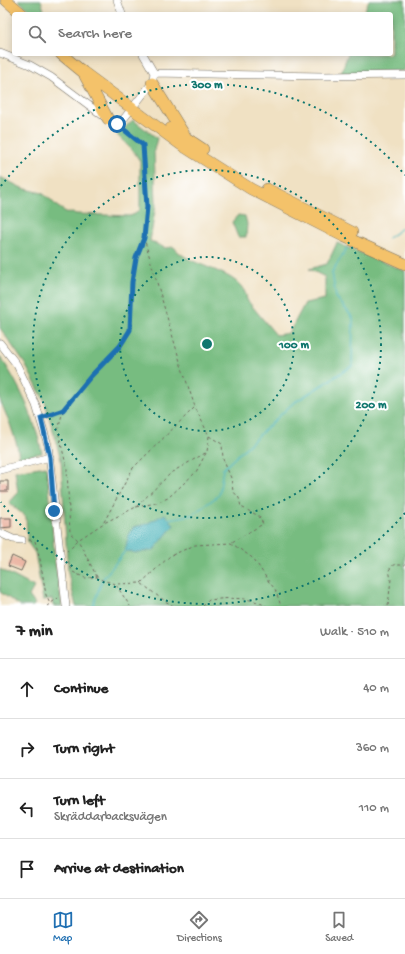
<!DOCTYPE html>
<meta charset="utf-8">
<style>
:root{--surface:#fff;--page:#f6f6f6;--text:#222;--muted:#767676;--line:#e0e0e0;--accent:#1f6fb2}
body{margin:0;font-family:"Gochi Hand",sans-serif;background:var(--page);color:var(--text)}
.stop{position:absolute;width:12px;height:12px;margin:-9px;border:3px solid #1f6fb2;border-radius:50%;background:#fff}
.stop.end{background:#1f6fb2;border-color:#fff;box-shadow:0 1px 4px #0008}
.list{margin:0;padding:0;list-style:none}
h2{display:flex;justify-content:space-between;align-items:center;height:52px;margin:0;padding:0 16px;font-size:17px}
h2 small{font-size:13px;font-weight:400;color:var(--muted)}
.list li{display:grid;grid-template-columns:26px 1fr auto;gap:12px;align-items:center;box-sizing:border-box;height:60px;padding:0 16px;border-top:1px solid var(--line)}
.list b{display:block;font-size:15px;white-space:nowrap}
.list p{margin:0;font-size:13px;white-space:nowrap;color:var(--muted)}
.list em{font-size:13px;font-style:normal;color:var(--muted)}
.icon{flex:none;width:22px;height:22px;fill:none;stroke:currentColor;stroke-width:2;stroke-linecap:round;stroke-linejoin:round}
.map{position:relative;flex:none;width:405px;height:606px;overflow:hidden}
.search{position:absolute;background:var(--surface);box-shadow:0 2px 10px #0003;left:12px;right:12px;top:12px;height:44px;display:flex;align-items:center;gap:10px;box-sizing:border-box;padding:0 14px;border-radius:4px;color:var(--muted);font-size:15px}
.sheet{height:292px;background:var(--surface)}
nav{display:flex;justify-content:space-around;align-items:center;box-sizing:border-box;height:56px;border-top:1px solid var(--line);background:var(--surface);font-size:11px;color:var(--muted)}
nav a{display:grid;justify-items:center;gap:2px}
nav .on{color:var(--accent)}
.map>svg:first-child{display:block}
</style>
<div class="map">
<svg width="405" height="606" viewBox="0 0 405 606">
<rect width="100%" height="100%" fill="#fff"/>
<filter id="ink" filterUnits="userSpaceOnUse"><feTurbulence type="fractalNoise" baseFrequency=".025" numOctaves="2"/><feDisplacementMap in="SourceGraphic" scale="8" xChannelSelector="R" yChannelSelector="G"/><feConvolveMatrix kernelMatrix="1 2 1 2 8 2 1 2 1" color-interpolation-filters="sRGB"/></filter>
<filter id="wash" filterUnits="userSpaceOnUse"><feTurbulence type="fractalNoise" baseFrequency=".012" numOctaves="4" result="noise"/><feDisplacementMap in="SourceGraphic" scale="16" xChannelSelector="R" yChannelSelector="G"/><feGaussianBlur stdDeviation="0.9" result="paint"/><feColorMatrix in="noise" values="0 0 0 0 0 0 0 0 0 0 0 0 0 0 0 0 0 1.4 0 .05"/><feComposite in="paint" operator="in"/></filter>
<g filter="url(#wash)">
<rect width="100%" height="100%" fill="#f0e1c3"/>
<path fill="#77bc80" stroke="#517456" d="M 18,0 L 41,0 L 45,14 L 34,14 Z
M 369,0 L 405,0 L 405,67 L 404,71 L 341,73 L 348,54 L 391,54 L 391,14 L 363,14 Z
M 133,120 L 157,138 L 154,150 L 156,204 L 150,241 L 165,248 L 174,247 C 189,269 244,269 247,300 L 276,335 L 289,333 L 305,303 L 325,299 L 325,277 L 309,269 L 327,264 L 337,243 L 405,271 L 405,606 L 76,606 L 68,573 L 61,460 L 45,402 L 25,364 L 0,328 L 0,177 L 22,188 L 42,193 L 51,200 L 58,207 L 66,212 L 77,214 L 130,216 L 135,214 L 140,209 L 140,161 L 134,152 L 117,135 Z
M 238,215 L 245,216 L 247,224 L 246,237 L 238,237 L 232,222 Z
M 0,356 C 21,388 34,416 42,453 L 19,457 L 17,445 L 10,424 L 0,400 Z
M 46,466 L 49,488 L 55,562 L 62,606 L 53,606 L 52,599 L 43,600 L 35,553 L 28,543 L 27,535 L 26,517 L 9,503 L 18,493 L 15,471 Z
M 0,569 L 34,587 L 29,596 L 35,604 L 33,606 L 20,606 L 0,592 Z"/>
<path fill="#3caeb5" stroke="#346c70" d="M 165,514 L 174,525 L 154,550 L 137,553 L 125,551 L 129,534 L 134,527 L 146,524 Z"/>
<g fill="none" stroke-linecap="round" stroke-linejoin="round">
<path stroke="#3caeb5" stroke-width="1.5" d="M 388,238 L 405,226
M 167,519 L 192,515 L 219,495 L 223,469 L 292,404 L 352,366 L 353,318 L 336,297 L 332,272 L 347,248
M 93,606 L 102,580 L 126,550"/>
</g>
<g id="blocks">
<path fill="#eab09d" d="M 0,481 L 8,481 L 8,491 L 0,491 Z
M 0,518 L 11,518 L 11,527 L 0,528 Z
M 12,556 L 25,562 L 21,571 L 8,566 Z"/>
</g>
</g>
<g filter="url(#ink)">
<use href="#blocks" fill-opacity="0" stroke="#706b60" stroke-width="1"/>
<g fill="none" stroke-linecap="round" stroke-linejoin="round">
<defs>
<path id="minor" d="M 117,0 L 122,14
M 0,53 L 30,65 L 51,77 L 114,124 L 122,121 L 152,83 L 154,73 L 143,54
M 154,73 L 323,76 L 405,75
M 0,343 L 17,365 L 36,405 L 48,445 L 66,606
M 0,470 L 50,457
M 0,533 L 13,539 L 22,540"/>
<path id="highway" d="M 6,0 L 22,14
M 61,54 L 83,72 L 180,144 L 251,189 L 343,236 L 405,264
M 85,76 L 108,119
M 152,83 L 185,136
M 171,128 L 203,149
M 267,189 L 352,232"/>
</defs>
<use href="#minor" stroke="#706b60" stroke-width="8"/>
<use href="#highway" stroke="#706b60" stroke-width="12"/>
<path stroke="#706b60" stroke-width="1" stroke-dasharray="3 3" stroke-linecap="butt" d="M 63,410 L 58,431 L 67,469 L 70,533 L 78,540 L 97,577
M 47,416 L 63,410 L 91,376 L 120,347 L 130,330 L 132,283 L 136,258 L 144,238 L 147,207 L 143,145 L 122,127
M 209,436 L 222,444 L 223,459 L 231,478 L 233,491 L 239,498 L 241,507 L 259,516 L 263,524 L 232,542
M 136,507 L 156,503 L 168,498 L 196,472 L 206,453
M 104,522 L 133,468 L 195,407
M 29,540 L 35,541 L 40,559 L 46,595 L 50,604
M 67,551 L 78,540 L 104,523 L 136,507 L 172,472 L 207,452 L 209,436 L 195,407 L 181,365 L 144,238
M 68,561 L 73,572 L 85,578 L 97,577 L 102,580 L 116,584 L 141,583 L 159,597 L 173,606
M 141,583 L 170,556 L 195,545 L 231,543 L 254,559 L 269,582 L 275,589 L 281,606
M 116,585 L 130,606
M 47,606 L 58,598
M 203,606 L 209,600 C 228,598 249,596 266,606
M 388,606 L 391,579 L 389,570 L 393,565 L 405,565"/>
<use href="#minor" stroke="#fff" stroke-width="7"/>
<use href="#highway" stroke="#f4c26a" stroke-width="11"/>
</g>
</g>
<g fill="none" stroke-linecap="round" stroke-linejoin="round" filter="url(#ink)">
<path stroke="#1f6fb2" stroke-width="5" d="M 54,511 L 50,457 L 41,418 L 63,410 L 91,376 L 120,346 L 130,330 L 132,282 L 136,258 L 144,238 L 147,207 L 143,145 L 117,124"/>
</g>
<g fill="none" stroke="#0f766e" stroke-width="2" stroke-dasharray="2 4">
<circle cx="207" cy="344" r="87"/>
<circle cx="207" cy="344" r="174"/>
<path d="M405 513A260 260 0 0 1 1 502M1 186A260 260 0 0 1 405 175"/>
</g>
<circle cx="207" cy="344" r="6" fill="#0f766e" stroke="#fff" stroke-width="2"/>
<g font-size="12" text-anchor="middle" font-weight="bold" fill="#0f766e" stroke="#fff" stroke-width="4" stroke-linejoin="round" paint-order="stroke">
<text x="207" y="88">300 m</text>
<text x="294" y="348">100 m</text>
<text x="371" y="408">200 m</text>
</g>
</svg>
<div class="stop" style="left:117px;top:124px"></div>
<div class="stop end" style="left:54px;top:511px"></div>
<div class="search"><svg class="icon" aria-label="search" viewBox="0 0 24 24"><circle cx="10" cy="10" r="6"/><path d="M15 15l6 6"/></svg>Search here</div>
</div>
<section class="sheet">
<h2>7 min<small>Walk · 510 m</small></h2>
<ul class="list">
<li><svg class="icon" aria-label="ahead" viewBox="0 0 24 24"><path d="M12 20V5M6 11l6-6 6 6"/></svg><div><b>Continue</b></div><em>40 m</em></li>
<li><svg class="icon" aria-label="right" viewBox="0 0 24 24"><path d="M7 20v-9h11M14 6l5 5-5 5"/></svg><div><b>Turn right</b></div><em>360 m</em></li>
<li><svg class="icon" aria-label="left" viewBox="0 0 24 24"><path d="M17 20v-9H6M10 6l-5 5 5 5"/></svg><div><b>Turn left</b><p>Skräddarbacksvägen</p></div><em>110 m</em></li>
<li><svg class="icon" aria-label="arrive" viewBox="0 0 24 24"><path d="M6 21V4h12l-3 4 3 4H6"/></svg><div><b>Arrive at destination</b></div></li>
</ul>
</section>
<nav>
<a class="on"><svg class="icon" aria-label="map" viewBox="0 0 24 24"><path d="M3 6l6-2 6 2 6-2v14l-6 2-6-2-6 2zM9 4v14M15 6v14"/></svg>Map</a>
<a><svg class="icon" aria-label="directions" viewBox="0 0 24 24"><path d="M12 3l9 9-9 9-9-9zM9 14v-3h6M13 9l2 2-2 2"/></svg>Directions</a>
<a><svg class="icon" aria-label="saved" viewBox="0 0 24 24"><path d="M7 4h10v16l-5-4-5 4z"/></svg>Saved</a>
</nav>
